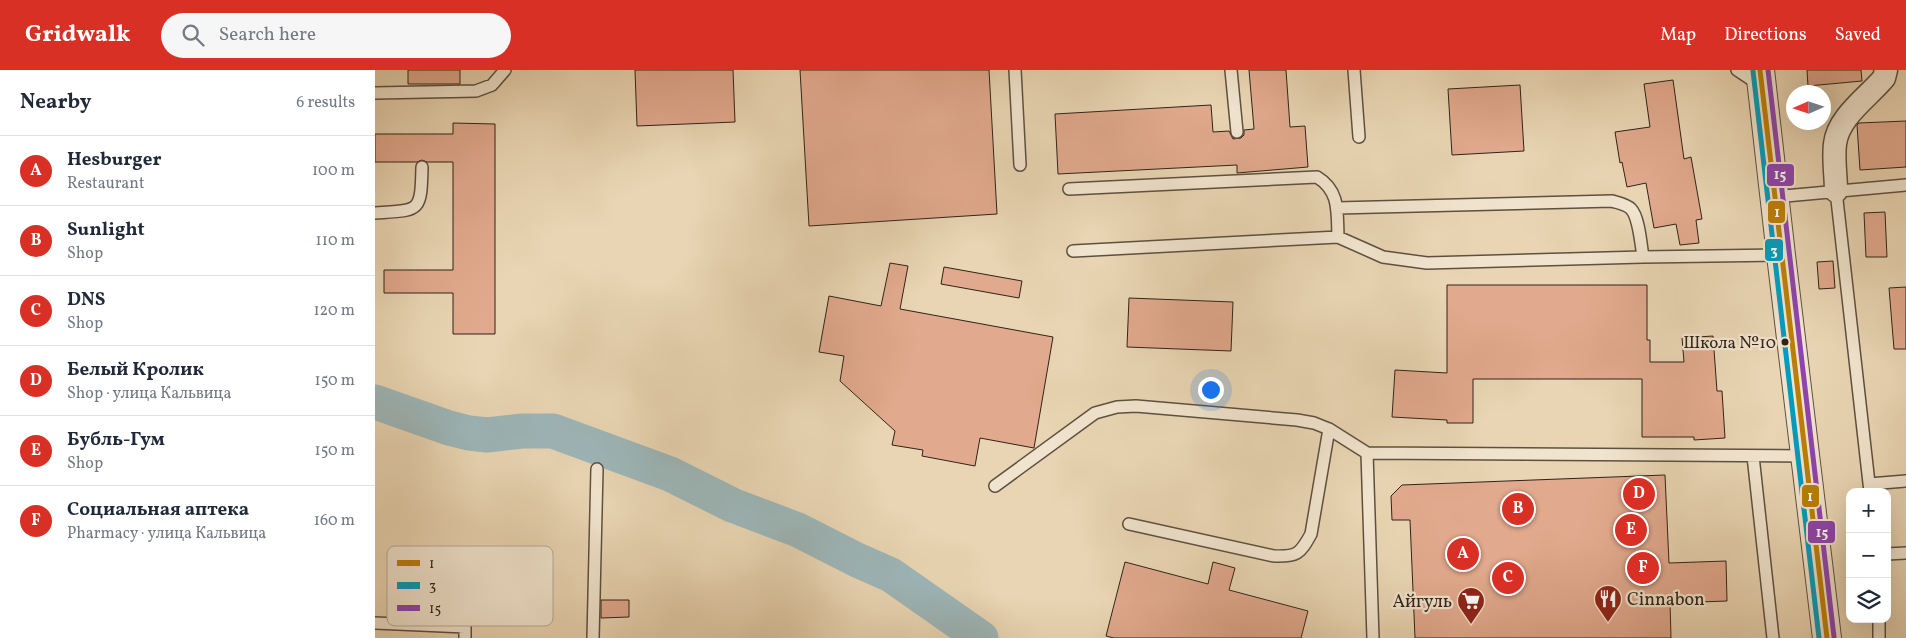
<!DOCTYPE html>
<meta charset="utf-8">
<style>
:root{--surface:#fff;--page:#f6f6f7;--text:#1f2937;--muted:#747a83;--line:#e0e1e3;--accent:#d93025}
body{margin:0;font-family:Vollkorn,serif;background:var(--page);color:var(--text)}
.controls{position:absolute;right:15px;bottom:15px;display:grid;overflow:hidden;border-radius:10px;box-shadow:0 5px 20px #0002}
.controls button{width:45px;height:45px;display:grid;place-items:center;padding:0;border:0;border-bottom:1px solid var(--line);background:var(--surface);color:var(--text);font:25px sans-serif}
.compass{position:absolute;left:1411px;top:15px;width:45px;height:45px;border-radius:50%;background:var(--surface);box-shadow:0 5px 20px #0002;rotate:267deg}
.you{position:absolute;left:835px;top:319px;width:18px;height:18px;margin:-12px;border:4px solid #fff;border-radius:50%;background:#1a73e8;box-shadow:0 0 0 8px #1a73e833}
.badge{display:grid;place-items:center;width:32px;height:32px;border-radius:50%;background:var(--accent);color:#fff;font-size:16px;font-weight:700}
.pin{position:absolute;translate:-50% -50%;border:2px solid #fff;box-shadow:0 1px 5px #0006}
.list{margin:0;padding:0;list-style:none}
h2{display:flex;justify-content:space-between;align-items:center;height:65px;margin:0;padding:0 20px;font-size:21px}
h2 small{font-size:16px;font-weight:400;color:var(--muted)}
.list li{display:grid;grid-template-columns:32px 1fr auto;gap:15px;align-items:center;box-sizing:border-box;height:70px;padding:0 20px;border-top:1px solid var(--line)}
.list b{display:block;font-size:19px;white-space:nowrap}
.list p{margin:0;font-size:16px;white-space:nowrap;color:var(--muted)}
.list em{font-size:16px;font-style:normal;color:var(--muted)}
.icon{flex:none;width:28px;height:28px;fill:none;stroke:currentColor;stroke-width:2;stroke-linecap:round;stroke-linejoin:round}
.map{position:relative;flex:none;width:1531px;height:568px;overflow:hidden}
header{display:flex;align-items:center;gap:30px;box-sizing:border-box;height:70px;padding:0 25px;background:var(--accent);color:#fff}
header strong{font-size:24px}
nav{display:flex;gap:28px;margin-inline-start:auto;font-size:18px}
.search{width:350px;height:45px;background:var(--page);display:flex;align-items:center;gap:12px;box-sizing:border-box;padding:0 18px;border-radius:28px;color:var(--muted);font-size:19px}
main{display:flex}
aside{flex:1;background:var(--surface)}
.map>svg:first-child{display:block}
</style>
<header>
<strong>Gridwalk</strong>
<div class="search"><svg class="icon" aria-label="search" viewBox="0 0 24 24"><circle cx="10" cy="10" r="6"/><path d="M15 15l6 6"/></svg>Search here</div>
<nav><a>Map</a><a>Directions</a><a>Saved</a></nav>
</header>
<main>
<aside>
<h2>Nearby<small>6 results</small></h2>
<ul class="list">
<li><span class="badge">A</span><div><b>Hesburger</b><p>Restaurant</p></div><em>100 m</em></li>
<li><span class="badge">B</span><div><b>Sunlight</b><p>Shop</p></div><em>110 m</em></li>
<li><span class="badge">C</span><div><b>DNS</b><p>Shop</p></div><em>120 m</em></li>
<li><span class="badge">D</span><div><b>Белый Кролик</b><p>Shop · улица Кальвица</p></div><em>150 m</em></li>
<li><span class="badge">E</span><div><b>Бубль-Гум</b><p>Shop</p></div><em>150 m</em></li>
<li><span class="badge">F</span><div><b>Социальная аптека</b><p>Pharmacy · улица Кальвица</p></div><em>160 m</em></li>
</ul>
</aside>
<div class="map">
<svg width="1531" height="568" viewBox="0 0 1531 568">
<rect width="100%" height="100%" fill="#e9d5b3"/>
<filter id="stains"><feTurbulence type="fractalNoise" baseFrequency=".004" numOctaves="4"/><feColorMatrix values="0 0 0 0 .2 0 0 0 0 .09 0 0 0 0 .02 0 0 0 .5 -.17"/></filter>
<radialGradient id="worn" r=".72"><stop offset=".6" stop-color="#630" stop-opacity="0"/><stop offset="1" stop-color="#630" stop-opacity=".3"/></radialGradient>
<g fill="none" stroke-linecap="round" stroke-linejoin="round">
<path stroke="#9db6b8" stroke-width="35" d="M 0,332 L 74,358 L 94,363 L 112,365 L 147,361 L 178,361 L 295,404 L 357,435 L 423,460 L 482,490 L 516,505 L 606,568"/>
</g>
<path fill="#e1a98d" stroke="#302319" d="M 33,0 L 85,0 L 85,14 L 33,14 Z
M 260,0 L 358,0 L 360,52 L 262,56 Z
M 425,0 L 614,0 L 622,144 L 434,156 Z
M 874,0 L 911,0 L 915,57 L 930,56 L 933,97 L 862,103 L 862,95 L 683,104 L 680,44 L 836,35 L 838,62 L 854,61 L 858,69 L 866,68 L 869,65 L 869,60 L 879,59 Z
M 1432,0 L 1486,0 L 1487,11 L 1433,16 Z
M 1298,10 L 1309,89 L 1316,87 L 1327,149 L 1321,150 L 1324,173 L 1305,175 L 1301,154 L 1279,158 L 1271,113 L 1252,117 L 1247,92 L 1245,93 L 1240,62 L 1275,57 L 1269,14 Z
M 1145,15 L 1149,81 L 1077,85 L 1073,19 Z
M 1531,51 L 1531,97 L 1485,100 L 1482,55 L 1484,53 Z
M 78,53 L 120,54 L 120,264 L 78,264 L 78,223 L 9,223 L 9,200 L 78,200 L 78,92 L 52,92 L 47,90 L 42,92 L 0,92 L 0,64 L 78,64 Z
M 1510,142 L 1512,187 L 1491,187 L 1489,143 Z
M 1458,191 L 1460,218 L 1444,219 L 1442,192 Z
M 515,193 L 533,196 L 525,239 L 678,267 L 659,378 L 605,368 L 600,396 L 547,386 L 548,380 L 517,375 L 520,361 L 465,311 L 469,286 L 444,282 L 454,226 L 506,236 Z
M 569,197 L 647,211 L 644,228 L 566,214 Z
M 1072,215 L 1272,215 L 1272,270 L 1275,270 L 1275,292 L 1309,292 L 1307,268 L 1338,266 L 1342,321 L 1347,321 L 1350,368 L 1319,370 L 1319,367 L 1267,367 L 1267,309 L 1098,309 L 1098,353 L 1072,353 L 1072,350 L 1017,347 L 1020,300 L 1072,303 Z
M 1531,217 L 1531,279 L 1519,279 L 1514,218 Z
M 754,228 L 858,232 L 856,281 L 752,277 Z
M 1290,405 L 1294,493 L 1351,491 L 1352,531 L 1295,533 L 1296,568 L 1040,568 L 1035,450 L 1017,450 L 1016,426 L 1027,415 Z
M 750,492 L 833,514 L 838,492 L 860,498 L 854,520 L 933,541 L 926,568 L 739,568 L 731,566 Z
M 226,530 L 254,530 L 254,547 L 226,548 Z"/>
<g fill="none" stroke-linecap="round" stroke-linejoin="round">
<defs>
<path id="service" d="M 640,0 L 645,95
M 856,0 L 862,62
M 979,0 L 984,67
M 1362,0 L 1383,14
M 0,23 L 101,21 L 117,15 L 130,0
M 694,119 L 942,107 C 965,121 962,142 963,167
M 1461,121 L 1495,422
M 1399,127 L 1531,115
M 962,138 L 1237,131 C 1243,133 1251,134 1256,139 C 1264,147 1266,175 1268,187
M 0,143 C 45,140 46,143 47,97
M 698,181 L 963,167 L 1008,187 L 1052,193 L 1268,187 L 1406,185
M 1378,386 L 1398,568
M 1494,414 L 1531,411
M 620,416 L 720,343 L 742,337 L 761,336 L 922,350 L 939,353 L 954,359
M 754,454 L 899,486 C 922,487 925,484 936,464 L 954,359 L 992,383
M 1512,484 L 1531,483
M 1504,549 L 1504,568
M 0,553 L 90,557 L 90,568
M 218,568 L 222,399
M 998,568 L 992,383 L 1431,386"/>
<path id="minor" d="M 1461,121 C 1461,106 1458,89 1460,74 C 1463,47 1493,27 1509,8 L 1511,0"/>
<path id="tertiary" d="M 1385,0 L 1406,185 L 1452,568"/>
</defs>
<use href="#service" stroke="#5e5040" stroke-width="14"/>
<use href="#minor" stroke="#5e5040" stroke-width="25"/>
<use href="#tertiary" stroke="#5e5040" stroke-width="30"/>
<use href="#service" stroke="#f1e4ce" stroke-width="11"/>
<use href="#minor" stroke="#f1e4ce" stroke-width="22"/>
<use href="#tertiary" stroke="#f1e4ce" stroke-width="28"/>
<defs>
<path id="bus-1" d="M 1385,0 L 1452,568"/>
<path id="bus-2" d="M 1378,1 L 1444,568"/>
<path id="bus-3" d="M 1393,0 L 1459,567"/>
</defs>
<use href="#bus-1" stroke="#f1e4ce" stroke-width="9"/>
<use href="#bus-2" stroke="#f1e4ce" stroke-width="9"/>
<use href="#bus-3" stroke="#f1e4ce" stroke-width="9"/>
<use href="#bus-1" stroke="#bb7f08" stroke-width="5"/>
<use href="#bus-2" stroke="#059cbc" stroke-width="5"/>
<use href="#bus-3" stroke="#8e44ad" stroke-width="5"/>
</g>
<defs>
<symbol id="restaurant-pin" viewBox="-11 -11 22 30"><path d="M0 17L-7.5 6A9.5 9.5 0 1 1 7.5 6Z" fill="#8f2418" stroke="#f1e4ce"/><path d="M-5-6h1v4h1v-4h1v4h1v-4h1v5L-1.5 .5V6h-2V.5L-5-1ZM5-6V6H3V1.5H1.5Q1.5-4 5-6Z" fill="#fff"/></symbol>
<symbol id="supermarket-pin" viewBox="-11 -11 22 30"><path d="M0 17L-7.5 6A9.5 9.5 0 1 1 7.5 6Z" fill="#8f2418" stroke="#f1e4ce"/><path d="M-6-5.5h2.5l.6 2H6L4.5 2H-2.5L-4.4-4H-6ZM-1.5 3.2a1.3 1.3 0 1 0 .1 0ZM3 3.2a1.3 1.3 0 1 0 .1 0Z" fill="#fff"/></symbol>
</defs>
<g fill-rule="evenodd">
<use href="#restaurant-pin" x="1217" y="513" width="32" height="43"/>
<use href="#supermarket-pin" x="1080" y="515" width="32" height="43"/>
</g>
<circle fill="#302319" stroke="#f1e4ce" stroke-width="2" cx="1410" cy="272" r="4.5"/>
<g text-anchor="middle" stroke-width="4.5" stroke-linejoin="round" paint-order="stroke">
<g font-size="17" fill="#302319" stroke="#f1e4ce" text-anchor="end">
<text x="1401" y="278">Школа №10</text>
</g>
<g font-size="18" fill="#302319" stroke="#f1e4ce" text-anchor="start">
<text x="1252" y="535">Cinnabon</text>
<text x="1077" y="537" text-anchor="end">Айгуль</text>
</g>
</g>
<rect x="12" y="476" width="166" height="80" rx="8" fill="#f1e4ce" stroke="#b7aa98" stroke-width="1"/>
<rect x="22" y="490" width="23" height="6" fill="#bb7f08"/>
<rect x="22" y="512" width="23" height="7" fill="#059cbc"/>
<rect x="22" y="535" width="23" height="6" fill="#8e44ad"/>
<g font-size="14" fill="#302319">
<text x="54" y="498">1</text>
<text x="54" y="520">3</text>
<text x="54" y="543">15</text>
</g>
<g stroke="#f1e4ce" stroke-width="2">
<rect x="1391" y="93" width="29" height="24" rx="5" fill="#8e44ad"/>
<rect x="1392" y="130" width="19" height="24" rx="5" fill="#bb7f08"/>
<rect x="1389" y="168" width="20" height="24" rx="5" fill="#059cbc"/>
<rect x="1426" y="414" width="19" height="24" rx="5" fill="#bb7f08"/>
<rect x="1432" y="450" width="29" height="24" rx="5" fill="#8e44ad"/>
</g>
<g font-size="14" text-anchor="middle" font-weight="bold" fill="#fff">
<text x="1405" y="109">15</text>
<text x="1402" y="147">1</text>
<text x="1399" y="185">3</text>
<text x="1435" y="431">1</text>
<text x="1447" y="467">15</text>
</g>
<rect width="100%" height="100%" filter="url(#stains)"/>
<rect width="100%" height="100%" fill="url(#worn)"/>
</svg>
<div class="controls">
<button>+</button>
<button>−</button>
<button><svg class="icon" aria-label="layers" viewBox="0 0 24 24"><path d="M12 4l9 5-9 5-9-5zM3 14l9 5 9-5"/></svg></button>
</div>
<svg class="compass" viewBox="-18 -18 36 36"><path d="M0-13l5 13h-10z" fill="#e53935"/><path d="M0 13l5-13h-10z" fill="#747a83"/></svg>
<div class="you"></div>
<div class="pin badge" style="left:1088px;top:484px">A</div>
<div class="pin badge" style="left:1143px;top:439px">B</div>
<div class="pin badge" style="left:1133px;top:508px">C</div>
<div class="pin badge" style="left:1264px;top:424px">D</div>
<div class="pin badge" style="left:1256px;top:460px">E</div>
<div class="pin badge" style="left:1268px;top:498px">F</div>
</div>
</main>
